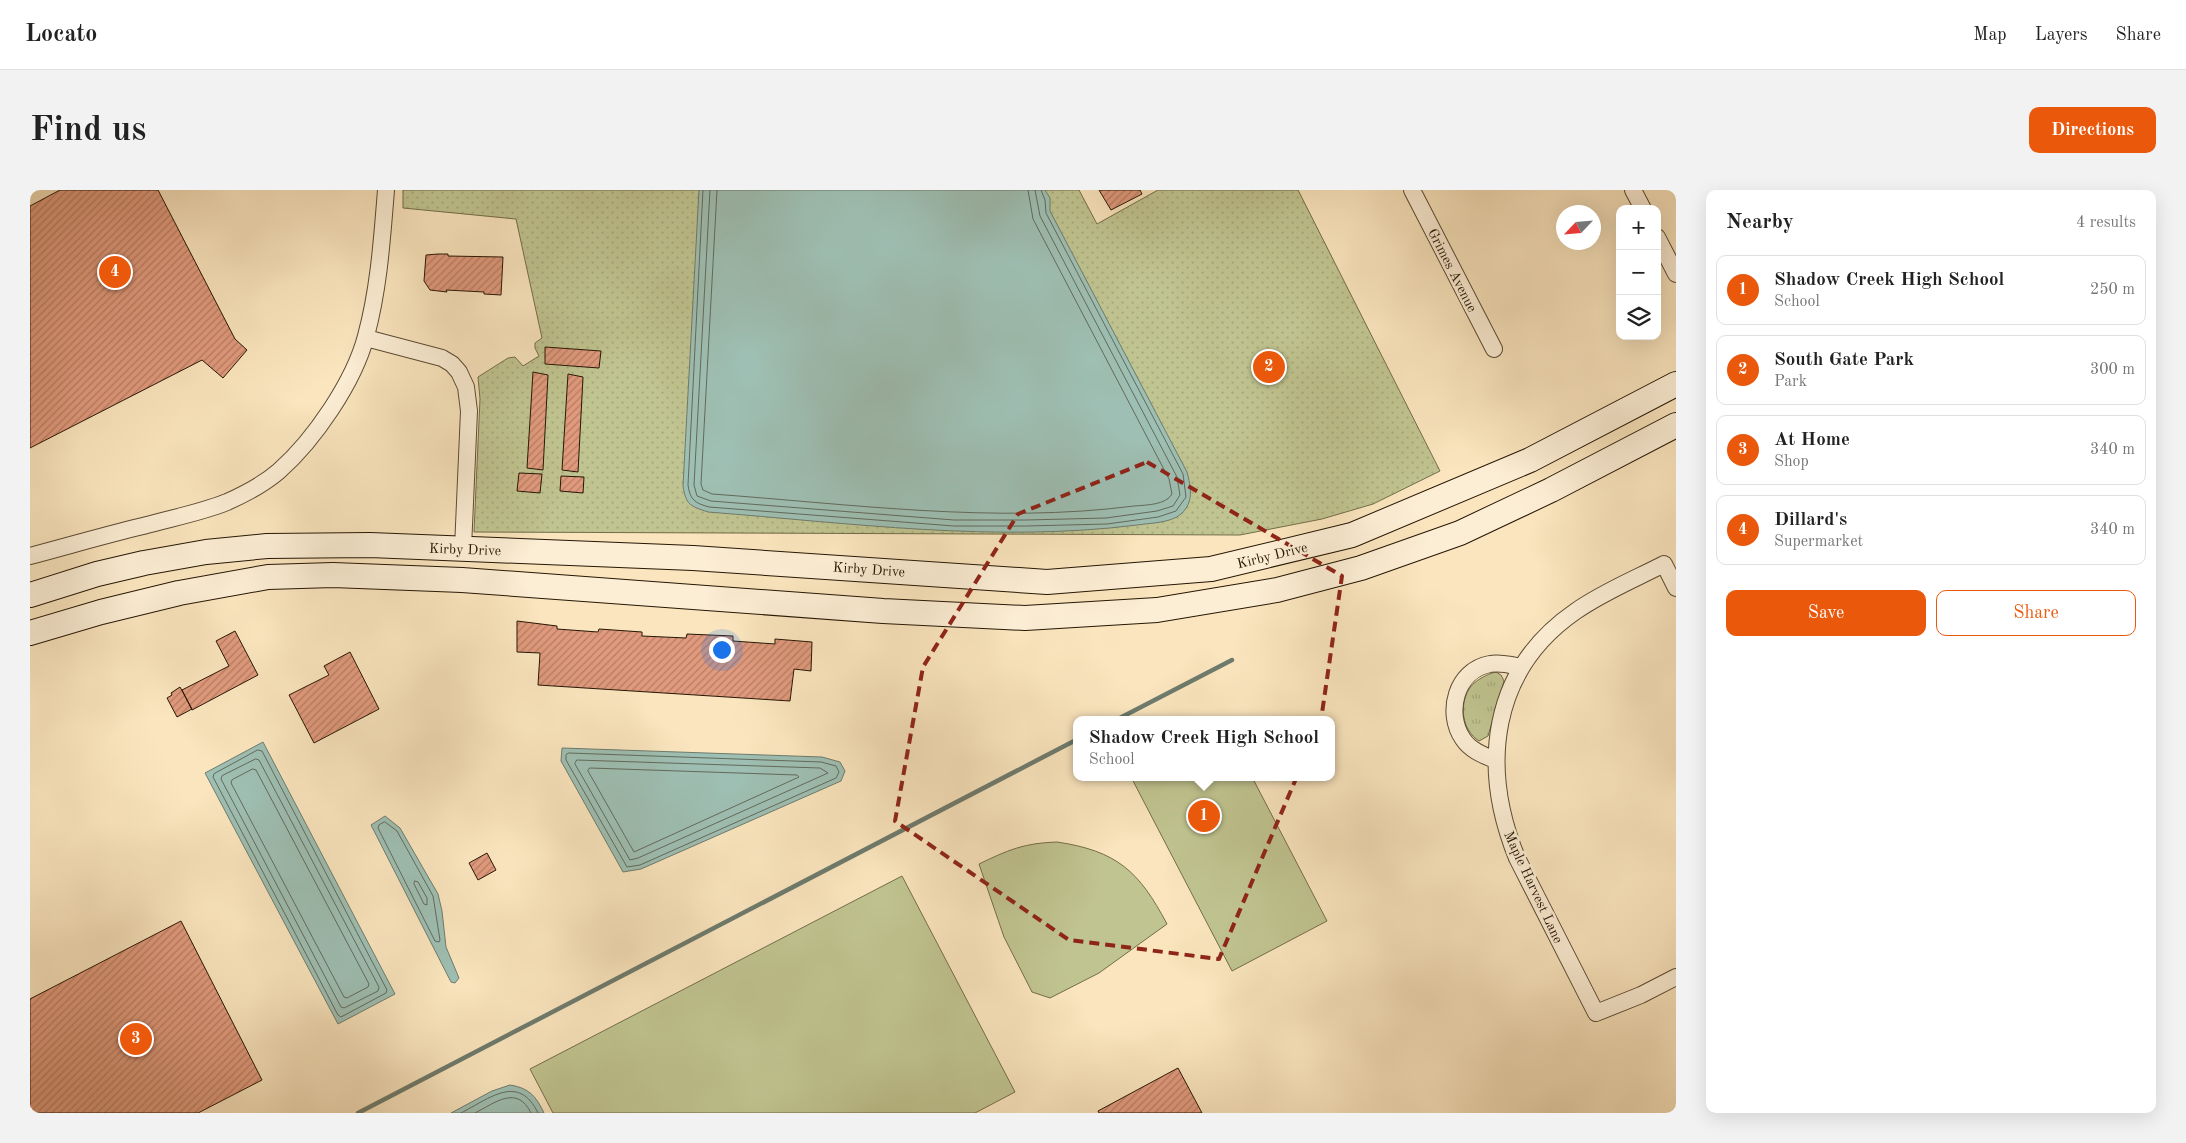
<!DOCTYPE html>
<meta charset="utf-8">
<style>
:root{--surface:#fff;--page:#f2f2f2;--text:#222;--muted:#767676;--line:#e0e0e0;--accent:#ea580c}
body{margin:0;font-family:"Old Standard TT",serif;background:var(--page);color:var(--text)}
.controls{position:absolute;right:15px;top:15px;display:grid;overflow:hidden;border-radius:10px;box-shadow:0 5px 20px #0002}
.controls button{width:45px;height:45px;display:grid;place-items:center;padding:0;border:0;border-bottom:1px solid var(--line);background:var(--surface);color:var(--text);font:25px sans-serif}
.compass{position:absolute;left:1526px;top:15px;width:45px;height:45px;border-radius:50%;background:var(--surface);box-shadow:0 5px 20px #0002;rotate:244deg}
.you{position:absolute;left:691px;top:459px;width:18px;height:18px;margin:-12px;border:4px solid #fff;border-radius:50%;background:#1a73e8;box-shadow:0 0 0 8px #1a73e833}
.badge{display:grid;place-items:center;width:32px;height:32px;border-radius:50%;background:var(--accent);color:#fff;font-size:16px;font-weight:700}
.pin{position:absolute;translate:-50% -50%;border:2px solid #fff;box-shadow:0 1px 5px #0006}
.popup{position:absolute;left:1043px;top:526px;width:262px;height:65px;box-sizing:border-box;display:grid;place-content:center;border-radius:10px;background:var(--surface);filter:drop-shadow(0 1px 4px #0005);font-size:16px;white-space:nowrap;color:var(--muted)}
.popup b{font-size:19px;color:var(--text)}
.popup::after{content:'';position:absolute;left:50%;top:100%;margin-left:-10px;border:10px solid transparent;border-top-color:var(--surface)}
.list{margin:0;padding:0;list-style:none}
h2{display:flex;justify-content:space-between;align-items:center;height:65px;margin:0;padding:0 20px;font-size:21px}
h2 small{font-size:16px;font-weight:400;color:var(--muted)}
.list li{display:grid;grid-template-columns:32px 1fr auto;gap:15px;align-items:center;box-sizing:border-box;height:70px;margin:0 10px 10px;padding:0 10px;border:1px solid var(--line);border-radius:10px}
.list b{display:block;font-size:19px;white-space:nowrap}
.list p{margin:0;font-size:16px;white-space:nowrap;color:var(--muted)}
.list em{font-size:16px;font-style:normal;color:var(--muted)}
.actions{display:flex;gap:10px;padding:15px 20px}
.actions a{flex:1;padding:11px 0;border:1px solid var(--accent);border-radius:10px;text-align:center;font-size:18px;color:var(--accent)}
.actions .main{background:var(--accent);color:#fff}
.icon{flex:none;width:28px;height:28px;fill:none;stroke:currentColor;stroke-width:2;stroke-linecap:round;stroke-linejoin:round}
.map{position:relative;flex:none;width:1646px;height:923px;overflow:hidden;border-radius:10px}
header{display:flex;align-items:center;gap:30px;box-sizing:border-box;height:70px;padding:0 25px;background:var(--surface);border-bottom:1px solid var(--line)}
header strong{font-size:24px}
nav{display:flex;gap:28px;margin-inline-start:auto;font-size:18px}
.intro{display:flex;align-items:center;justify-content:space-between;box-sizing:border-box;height:120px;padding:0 30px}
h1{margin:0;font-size:35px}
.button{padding:12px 22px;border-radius:10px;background:var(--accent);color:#fff;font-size:18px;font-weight:700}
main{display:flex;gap:30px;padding:0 30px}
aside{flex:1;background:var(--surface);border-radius:10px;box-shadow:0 5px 20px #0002}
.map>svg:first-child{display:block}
</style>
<header>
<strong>Locato</strong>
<nav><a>Map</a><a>Layers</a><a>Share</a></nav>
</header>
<div class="intro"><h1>Find us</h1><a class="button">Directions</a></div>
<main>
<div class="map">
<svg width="1646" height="923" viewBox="0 0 1646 923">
<defs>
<pattern id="grass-tufts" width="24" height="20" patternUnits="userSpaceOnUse" patternTransform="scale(1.25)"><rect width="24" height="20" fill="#c0c490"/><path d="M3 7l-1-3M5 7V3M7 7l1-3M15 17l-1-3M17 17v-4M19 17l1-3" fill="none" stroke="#a5a87b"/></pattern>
<pattern id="park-dots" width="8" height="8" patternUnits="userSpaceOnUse" patternTransform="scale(1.25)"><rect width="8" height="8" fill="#c0c490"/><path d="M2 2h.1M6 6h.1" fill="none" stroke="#a5a87b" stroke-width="1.8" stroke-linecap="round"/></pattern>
<pattern id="building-hatch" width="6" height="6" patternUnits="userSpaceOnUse" patternTransform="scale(1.25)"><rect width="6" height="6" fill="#e19a7d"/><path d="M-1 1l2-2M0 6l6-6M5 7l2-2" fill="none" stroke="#b67d64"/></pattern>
</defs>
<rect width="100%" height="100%" fill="#fae5be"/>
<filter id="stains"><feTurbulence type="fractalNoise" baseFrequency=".004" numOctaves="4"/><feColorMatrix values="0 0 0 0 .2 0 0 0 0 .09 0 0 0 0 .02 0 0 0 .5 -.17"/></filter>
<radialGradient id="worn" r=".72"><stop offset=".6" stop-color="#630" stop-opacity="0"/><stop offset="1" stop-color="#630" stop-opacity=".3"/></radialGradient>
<path fill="url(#grass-tufts)" stroke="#736d4a" d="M 1466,482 L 1471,485 L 1474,491 L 1458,546 L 1449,551 C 1432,540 1429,516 1439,499 C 1444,491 1457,484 1466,482 Z"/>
<path fill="url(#park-dots)" stroke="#736d4a" d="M 373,0 L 1049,0 L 1067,34 L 1128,0 L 1268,0 L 1410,281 L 1343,314 L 1292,329 L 1210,345 L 444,342 L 450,209 L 448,187 L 478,168 L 485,167 L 493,176 L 509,166 L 505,158 L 505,153 L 512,148 L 486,29 L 373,18 Z"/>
<path fill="#c0c490" stroke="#736d4a" d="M 1101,587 L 1222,587 L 1297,731 L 1202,781 Z
M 1027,652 C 1087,661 1109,681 1137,734 L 1069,783 L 1020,808 L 1002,802 L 974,747 L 949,674 C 978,660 994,653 1027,652 Z
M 872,686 L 985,902 L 945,923 L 523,923 L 500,879 Z"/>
<path fill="#9ebfb3" stroke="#6e7b6d" d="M 669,0 L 1015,0 L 1020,8 L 1020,21 L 1157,282 C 1161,298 1164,312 1151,324 C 1141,333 1120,333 1107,335 C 965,353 820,333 678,322 C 660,316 656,315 653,296 Z
M 233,552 L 365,804 L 308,834 L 175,583 Z
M 532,558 L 792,567 L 810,572 L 815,581 L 811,591 L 611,679 L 593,682 L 531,571 Z
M 355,626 L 370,638 L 408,704 L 412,721 L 416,757 L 429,788 L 425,793 L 421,792 L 341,635 Z
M 480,895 C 499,898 506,906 514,923 L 421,923 L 462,901 Z"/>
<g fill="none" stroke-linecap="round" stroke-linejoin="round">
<path stroke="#626a5c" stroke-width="1" d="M 673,0 L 658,295 C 660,310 665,313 679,317 L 924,336 L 996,336 L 1077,334 L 1128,327 L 1146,321 L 1156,307 L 1153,284 L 1016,23 L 1015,10 L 1011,0
M 680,0 L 664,295 L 667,306 L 681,311 L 924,330 L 996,330 L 1076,328 L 1127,321 L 1143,316 L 1150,305 L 1147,287 L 1010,26 L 1005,0
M 687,0 L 671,294 L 673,300 L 682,304 C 821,314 965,334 1104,316 C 1116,315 1136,315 1142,304 L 1139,289 L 1003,29 L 998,0
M 228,560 L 232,561 L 357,800 L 356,803 L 311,827 L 308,825 L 183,587 L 184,584 Z
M 539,563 L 791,572 L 806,576 L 809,582 L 806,588 L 610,675 L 597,677 L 536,570 L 536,565 Z
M 226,569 L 229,570 L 349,797 L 348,801 L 314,818 L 311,817 L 191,589 L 192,586 Z
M 547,570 L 790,578 L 798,583 L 608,668 L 600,670 L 545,574 Z
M 560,578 L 767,585 L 769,587 L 604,662 L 558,581 Z
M 223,579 L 226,580 L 339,794 L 338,797 L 317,808 L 314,807 L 201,593 L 202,590 Z
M 355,632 L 367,641 L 403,706 L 410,750 L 409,752 L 405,751 L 348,638 L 349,635 Z
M 385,691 L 388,692 L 397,708 L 397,715 L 394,714 L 384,694 Z
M 431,923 C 460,908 489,883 508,923
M 445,923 C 465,913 487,894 501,923"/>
<path stroke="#6e7b6d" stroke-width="4.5" d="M 1086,530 L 1202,470
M 328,923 L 1046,550"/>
</g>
<path fill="url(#building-hatch)" stroke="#261604" d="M 30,0 L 128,0 L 205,149 L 217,160 L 193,188 L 172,170 L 0,258 L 0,16 Z
M 1069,0 L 1110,0 L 1112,4 L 1081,20 Z
M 408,64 L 418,64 L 418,66 L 473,67 L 471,105 L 454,104 L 454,102 L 416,100 L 417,102 L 400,100 L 394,91 L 396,65 Z
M 515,157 L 571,161 L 569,178 L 515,174 Z
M 503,182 L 518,185 L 513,280 L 497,278 Z
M 538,184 L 553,187 L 548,282 L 532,280 Z
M 489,283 L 512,284 L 510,303 L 487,301 Z
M 531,286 L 554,287 L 553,303 L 530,301 Z
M 487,431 L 527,436 L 527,439 L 568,442 L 569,439 L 612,442 L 612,446 L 656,448 L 657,444 L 703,446 L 703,451 L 745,454 L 745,449 L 782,452 L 781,481 L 764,479 L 760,511 L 508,495 L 510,463 L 487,462 Z
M 205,441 L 228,485 L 162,520 L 152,500 L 199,476 L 186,451 Z
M 320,462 L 349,519 L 284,553 L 259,505 L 299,485 L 294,476 Z
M 150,497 L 162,519 L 147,527 L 137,508 L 142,505 L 141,503 Z
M 457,663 L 466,680 L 448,690 L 439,673 Z
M 151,731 L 232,890 L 168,923 L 0,923 L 0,809 Z
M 1148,878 L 1172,923 L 1069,923 L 1068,921 Z"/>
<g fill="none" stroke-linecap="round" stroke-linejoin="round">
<defs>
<path id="street" d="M 1382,0 L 1464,159
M 1603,0 L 1613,19
M 1627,47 L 1646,84
M 336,148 L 412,168 L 422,174 L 429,182 L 436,197 L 439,221 L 433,358
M 0,366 C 38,356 75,345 113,336 C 141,328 170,323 197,312 C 215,304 234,294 249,281 C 284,250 324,192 336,146 C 349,98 352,49 356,0
M 1646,398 L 1634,374 C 1605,389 1573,402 1546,421 C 1460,480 1450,577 1487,668 L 1566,823 L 1611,805 L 1646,787
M 1465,570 C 1453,565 1440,560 1433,549 C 1415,523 1426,480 1460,474 C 1470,472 1481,475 1491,477"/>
<path id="secondary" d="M 0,405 L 67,384 L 114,373 L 176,362 L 237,356 L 340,355 L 663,368 L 1017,392 L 1181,379 L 1322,345 L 1500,270 L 1646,194
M 0,443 L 71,422 L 149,403 L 238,387 L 303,385 L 432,390 L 853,421 L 995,428 L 1127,420 L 1247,400 L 1331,378 L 1430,343 L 1521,300 L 1646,235"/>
</defs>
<use href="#street" stroke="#5b4a32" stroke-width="18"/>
<use href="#secondary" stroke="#261604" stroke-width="26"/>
<use href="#street" stroke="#fceed5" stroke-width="16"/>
<use href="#secondary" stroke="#fceed5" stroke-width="24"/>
</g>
<path fill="none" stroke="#8f2418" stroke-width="4" stroke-dasharray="10 6" stroke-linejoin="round" d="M 1117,272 L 1312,386 L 1291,530 L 1189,769 L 1039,750 L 865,631 L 893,477 L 988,324 Z"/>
<g text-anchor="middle" stroke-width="5" stroke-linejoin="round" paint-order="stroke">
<g font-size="14" fill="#261604" stroke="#fceed5">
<text transform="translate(1423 80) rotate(63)" y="5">Grimes Avenue</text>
<text transform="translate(435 359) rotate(2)" y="5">Kirby Drive</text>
<text transform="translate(1242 365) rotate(-14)" y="5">Kirby Drive</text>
<text transform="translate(839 379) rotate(4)" y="5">Kirby Drive</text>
<text transform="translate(1504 697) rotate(65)" y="5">Maple Harvest Lane</text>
</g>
</g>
<rect width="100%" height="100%" filter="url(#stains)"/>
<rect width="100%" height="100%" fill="url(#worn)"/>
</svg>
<div class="controls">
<button>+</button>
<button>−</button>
<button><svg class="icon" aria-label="layers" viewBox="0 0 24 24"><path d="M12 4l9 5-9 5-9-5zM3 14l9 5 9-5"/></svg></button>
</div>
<svg class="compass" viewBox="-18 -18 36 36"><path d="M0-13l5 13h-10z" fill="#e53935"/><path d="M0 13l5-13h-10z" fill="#767676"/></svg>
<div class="you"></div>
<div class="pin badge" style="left:1174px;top:626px">1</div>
<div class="popup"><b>Shadow Creek High School</b>School</div>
<div class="pin badge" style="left:1239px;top:177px">2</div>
<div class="pin badge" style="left:106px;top:849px">3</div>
<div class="pin badge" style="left:85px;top:82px">4</div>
</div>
<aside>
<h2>Nearby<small>4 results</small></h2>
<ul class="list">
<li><span class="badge">1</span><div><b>Shadow Creek High School</b><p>School</p></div><em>250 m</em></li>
<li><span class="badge">2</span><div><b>South Gate Park</b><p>Park</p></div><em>300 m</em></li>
<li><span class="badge">3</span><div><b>At Home</b><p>Shop</p></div><em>340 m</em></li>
<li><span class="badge">4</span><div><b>Dillard's</b><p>Supermarket</p></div><em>340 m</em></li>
</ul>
<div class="actions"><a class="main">Save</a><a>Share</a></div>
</aside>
</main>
